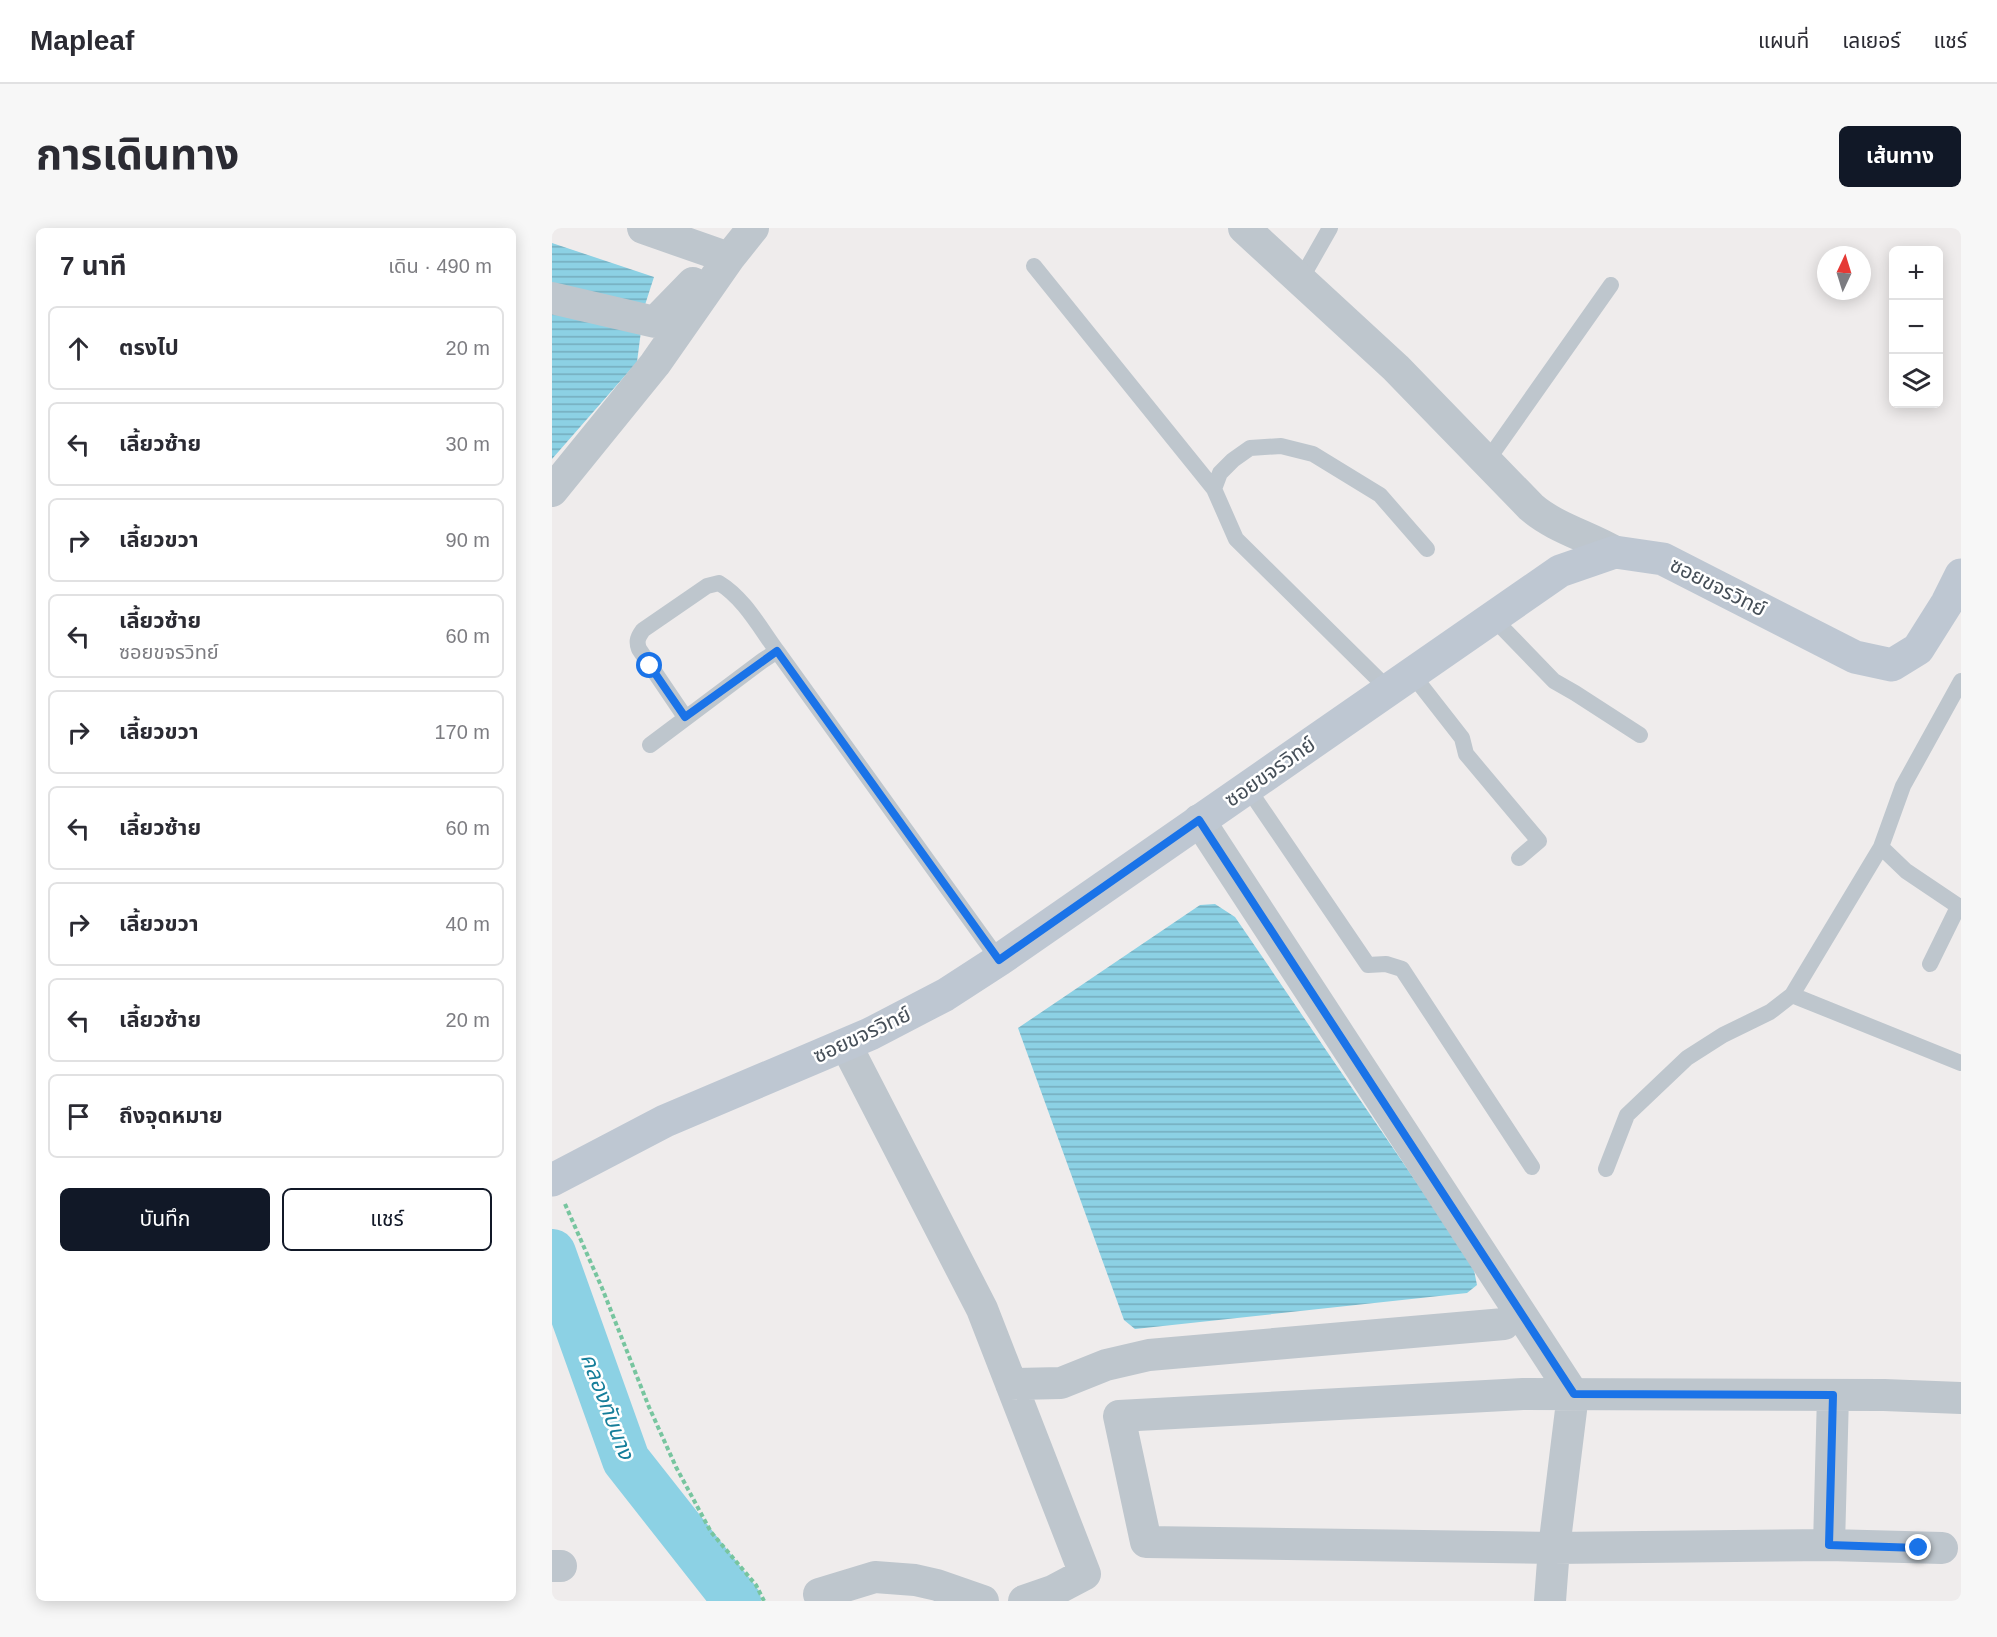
<!DOCTYPE html>
<html lang="th">
<meta charset="utf-8">
<style>
:root{--surface:#fff;--page:#f7f7f7;--text:#2b2b33;--muted:#7c7c81;--line:#e1e1e2;--accent:#111827}
body{margin:0;font-family:Arial,"Noto Sans Thai",sans-serif;background:var(--page);color:var(--text)}
.controls{position:absolute;right:18px;top:18px;display:grid;overflow:hidden;border-radius:9px;box-shadow:0 3px 15px #0003}
.controls button{width:54px;height:54px;display:grid;place-items:center;padding:0;border:0;border-bottom:2px solid var(--line);background:var(--surface);color:var(--text);font:30px sans-serif}
.compass{position:absolute;left:1265px;top:18px;width:54px;height:54px;border-radius:50%;background:var(--surface);box-shadow:0 3px 15px #0003;rotate:4deg}
.stop{position:absolute;width:18px;height:18px;margin:-14px;border:4px solid #1a73e8;border-radius:50%;background:#fff}
.stop.end{background:#1a73e8;border-color:#fff;box-shadow:0 2px 6px #0008}
.list{margin:0;padding:0;list-style:none}
h2{display:flex;justify-content:space-between;align-items:center;height:78px;margin:0;padding:0 24px;font-size:26px}
h2 small{font-size:20px;font-weight:400;color:var(--muted)}
.list li{display:grid;grid-template-columns:39px 1fr auto;gap:18px;align-items:center;box-sizing:border-box;height:84px;margin:0 12px 12px;padding:0 12px;border:2px solid var(--line);border-radius:9px}
.list b{display:block;font-size:22px;white-space:nowrap}
.list p{margin:0;font-size:20px;white-space:nowrap;color:var(--muted)}
.list em{font-size:20px;font-style:normal;color:var(--muted)}
.actions{display:flex;gap:12px;padding:18px 24px}
.actions a{flex:1;padding:14px 0;border:2px solid var(--accent);border-radius:9px;text-align:center;font-size:21px;color:var(--accent)}
.actions .main{background:var(--accent);color:#fff}
.icon{flex:none;width:33px;height:33px;fill:none;stroke:currentColor;stroke-width:2;stroke-linecap:round;stroke-linejoin:round}
.map{position:relative;flex:none;width:1409px;height:1373px;overflow:hidden;border-radius:9px}
header{display:flex;align-items:center;gap:36px;box-sizing:border-box;height:84px;padding:0 30px;background:var(--surface);border-bottom:2px solid var(--line)}
header strong{font-size:28px}
nav{display:flex;gap:33px;margin-inline-start:auto;font-size:21px}
.intro{display:flex;align-items:center;justify-content:space-between;box-sizing:border-box;height:144px;padding:0 36px}
h1{margin:0;font-size:42px}
.button{padding:15px 27px;border-radius:9px;background:var(--accent);color:#fff;font-size:21px;font-weight:700}
main{display:flex;gap:36px;padding:0 36px}
aside{flex:1;background:var(--surface);border-radius:9px;box-shadow:0 3px 15px #0003}
.map>svg:first-child{display:block}
</style>
<header>
<strong>Mapleaf</strong>
<nav><a>แผนที่</a><a>เลเยอร์</a><a>แชร์</a></nav>
</header>
<div class="intro"><h1>การเดินทาง</h1><a class="button">เส้นทาง</a></div>
<main>
<aside>
<h2>7 นาที<small>เดิน · 490 m</small></h2>
<ul class="list">
<li><svg class="icon" aria-label="ahead" viewBox="0 0 24 24"><path d="M12 20V5M6 11l6-6 6 6"/></svg><div><b>ตรงไป</b></div><em>20 m</em></li>
<li><svg class="icon" aria-label="left" viewBox="0 0 24 24"><path d="M17 20v-9H6M10 6l-5 5 5 5"/></svg><div><b>เลี้ยวซ้าย</b></div><em>30 m</em></li>
<li><svg class="icon" aria-label="right" viewBox="0 0 24 24"><path d="M7 20v-9h11M14 6l5 5-5 5"/></svg><div><b>เลี้ยวขวา</b></div><em>90 m</em></li>
<li><svg class="icon" aria-label="left" viewBox="0 0 24 24"><path d="M17 20v-9H6M10 6l-5 5 5 5"/></svg><div><b>เลี้ยวซ้าย</b><p>ซอยขจรวิทย์</p></div><em>60 m</em></li>
<li><svg class="icon" aria-label="right" viewBox="0 0 24 24"><path d="M7 20v-9h11M14 6l5 5-5 5"/></svg><div><b>เลี้ยวขวา</b></div><em>170 m</em></li>
<li><svg class="icon" aria-label="left" viewBox="0 0 24 24"><path d="M17 20v-9H6M10 6l-5 5 5 5"/></svg><div><b>เลี้ยวซ้าย</b></div><em>60 m</em></li>
<li><svg class="icon" aria-label="right" viewBox="0 0 24 24"><path d="M7 20v-9h11M14 6l5 5-5 5"/></svg><div><b>เลี้ยวขวา</b></div><em>40 m</em></li>
<li><svg class="icon" aria-label="left" viewBox="0 0 24 24"><path d="M17 20v-9H6M10 6l-5 5 5 5"/></svg><div><b>เลี้ยวซ้าย</b></div><em>20 m</em></li>
<li><svg class="icon" aria-label="arrive" viewBox="0 0 24 24"><path d="M6 21V4h12l-3 4 3 4H6"/></svg><div><b>ถึงจุดหมาย</b></div></li>
</ul>
<div class="actions"><a class="main">บันทึก</a><a>แชร์</a></div>
</aside>
<div class="map">
<svg width="1409" height="1373" viewBox="0 0 1409 1373">
<defs>
<pattern id="water-rules" width="6" height="5" patternUnits="userSpaceOnUse" patternTransform="scale(1.5)"><rect width="6" height="5" fill="#8cd1e4"/><path d="M0 2.5h6" fill="none" stroke="#74acbc"/></pattern>
</defs>
<rect width="100%" height="100%" fill="#efecec"/>
<path fill="url(#water-rules)" d="M 0,15 L 102,49 L 92,80 L 85,134 L 0,231 Z
M 663,676 L 683,689 L 921,1037 L 925,1057 L 915,1065 L 583,1101 L 572,1092 L 466,800 L 648,677 Z"/>
<g fill="none" stroke-linecap="round" stroke-linejoin="round">
<path stroke="#8cd1e4" stroke-width="48" d="M 0,1025 L 74,1232 L 185,1373"/>
<path stroke="#77c59f" stroke-width="4" stroke-dasharray="4.5 3" stroke-linecap="butt" d="M 13,976 L 50,1060 L 97,1179 L 124,1239 L 159,1304 L 204,1357 L 212,1373"/>
<path stroke="#bec6cd" stroke-width="16" d="M 482,38 L 662,261 L 684,311 L 837,462
M 749,51 L 778,0
M 935,233 L 1059,57
M 662,261 L 668,245 L 681,232 L 698,220 L 729,218 L 761,226 L 828,267 L 875,321
M 940,389 L 1002,453 L 1023,465 L 1088,507
M 860,446 L 910,510 L 914,526 L 987,613 L 967,630
M 1409,453 L 1351,558 L 1329,619 L 1354,643 L 1409,680
M 133,489 L 87,421 C 84,413 86,409 91,402 L 155,358 L 167,355 C 192,370 208,400 225,423
M 98,517 L 210,433 L 225,423 L 447,732
M 695,559 L 816,737 L 834,736 L 850,741 L 980,939
M 1378,736 L 1406,679
M 1240,767 L 1409,835
M 1054,941 L 1075,887 L 1135,830 L 1171,807 L 1218,784 L 1240,767 L 1329,619"/>
<path stroke="#bec6cd" stroke-width="32" d="M 91,0 L 177,30
M 692,0 L 844,140 L 979,279 C 1003,300 1036,308 1063,324
M 0,70 L 103,94 L 141,55
M 0,263 L 103,136 L 177,30 L 201,0
M 647,592 L 1021,1166 L 1002,1320 L 998,1373
M 294,817 L 430,1081 L 533,1346 L 501,1363 L 472,1373
M 459,1156 L 509,1155 L 554,1137 L 597,1127 L 952,1096
M 1277,1317 L 1281,1167
M 1390,1320 L 1277,1317 L 1002,1320 L 594,1314 L 567,1188 L 971,1166 L 1332,1167 L 1409,1170
M 0,1338 L 9,1338
M 267,1366 L 323,1349 L 363,1352 L 385,1357 L 431,1373"/>
<path stroke="#bec7d2" stroke-width="33" d="M 0,952 L 113,893 L 318,806 L 393,767 L 447,732 L 1008,343 L 1063,324 L 1111,331 L 1303,429 L 1340,437 L 1366,421 L 1395,375 L 1409,347"/>
</g>
<g fill="none" stroke-linecap="round" stroke-linejoin="round">
<path stroke="#1a73e8" stroke-width="8" d="M 98,438 L 133,489 L 225,423 L 447,732 L 647,592 L 1022,1166 L 1281,1167 L 1277,1317 L 1367,1320"/>
</g>
<g text-anchor="middle" stroke-width="5" stroke-linejoin="round" paint-order="stroke">
<g font-size="21" fill="#464f58" stroke="#fff">
<text transform="translate(1166 359) rotate(27)" y="7">ซอยขจรวิทย์</text>
<text transform="translate(718 544) rotate(-35)" y="7">ซอยขจรวิทย์</text>
<text transform="translate(310 807) rotate(-25)" y="7">ซอยขจรวิทย์</text>
</g>
<g font-size="22" font-style="italic" fill="#167e9a" stroke="#fff">
<text transform="translate(56 1178) rotate(69)" y="8">คลองทับนาง</text>
</g>
</g>
</svg>
<div class="controls">
<button>+</button>
<button>−</button>
<button><svg class="icon" aria-label="layers" viewBox="0 0 24 24"><path d="M12 4l9 5-9 5-9-5zM3 14l9 5 9-5"/></svg></button>
</div>
<svg class="compass" viewBox="-18 -18 36 36"><path d="M0-13l5 13h-10z" fill="#e53935"/><path d="M0 13l5-13h-10z" fill="#7c7c81"/></svg>
<div class="stop" style="left:98px;top:438px"></div>
<div class="stop end" style="left:1367px;top:1320px"></div>
</div>
</main>
